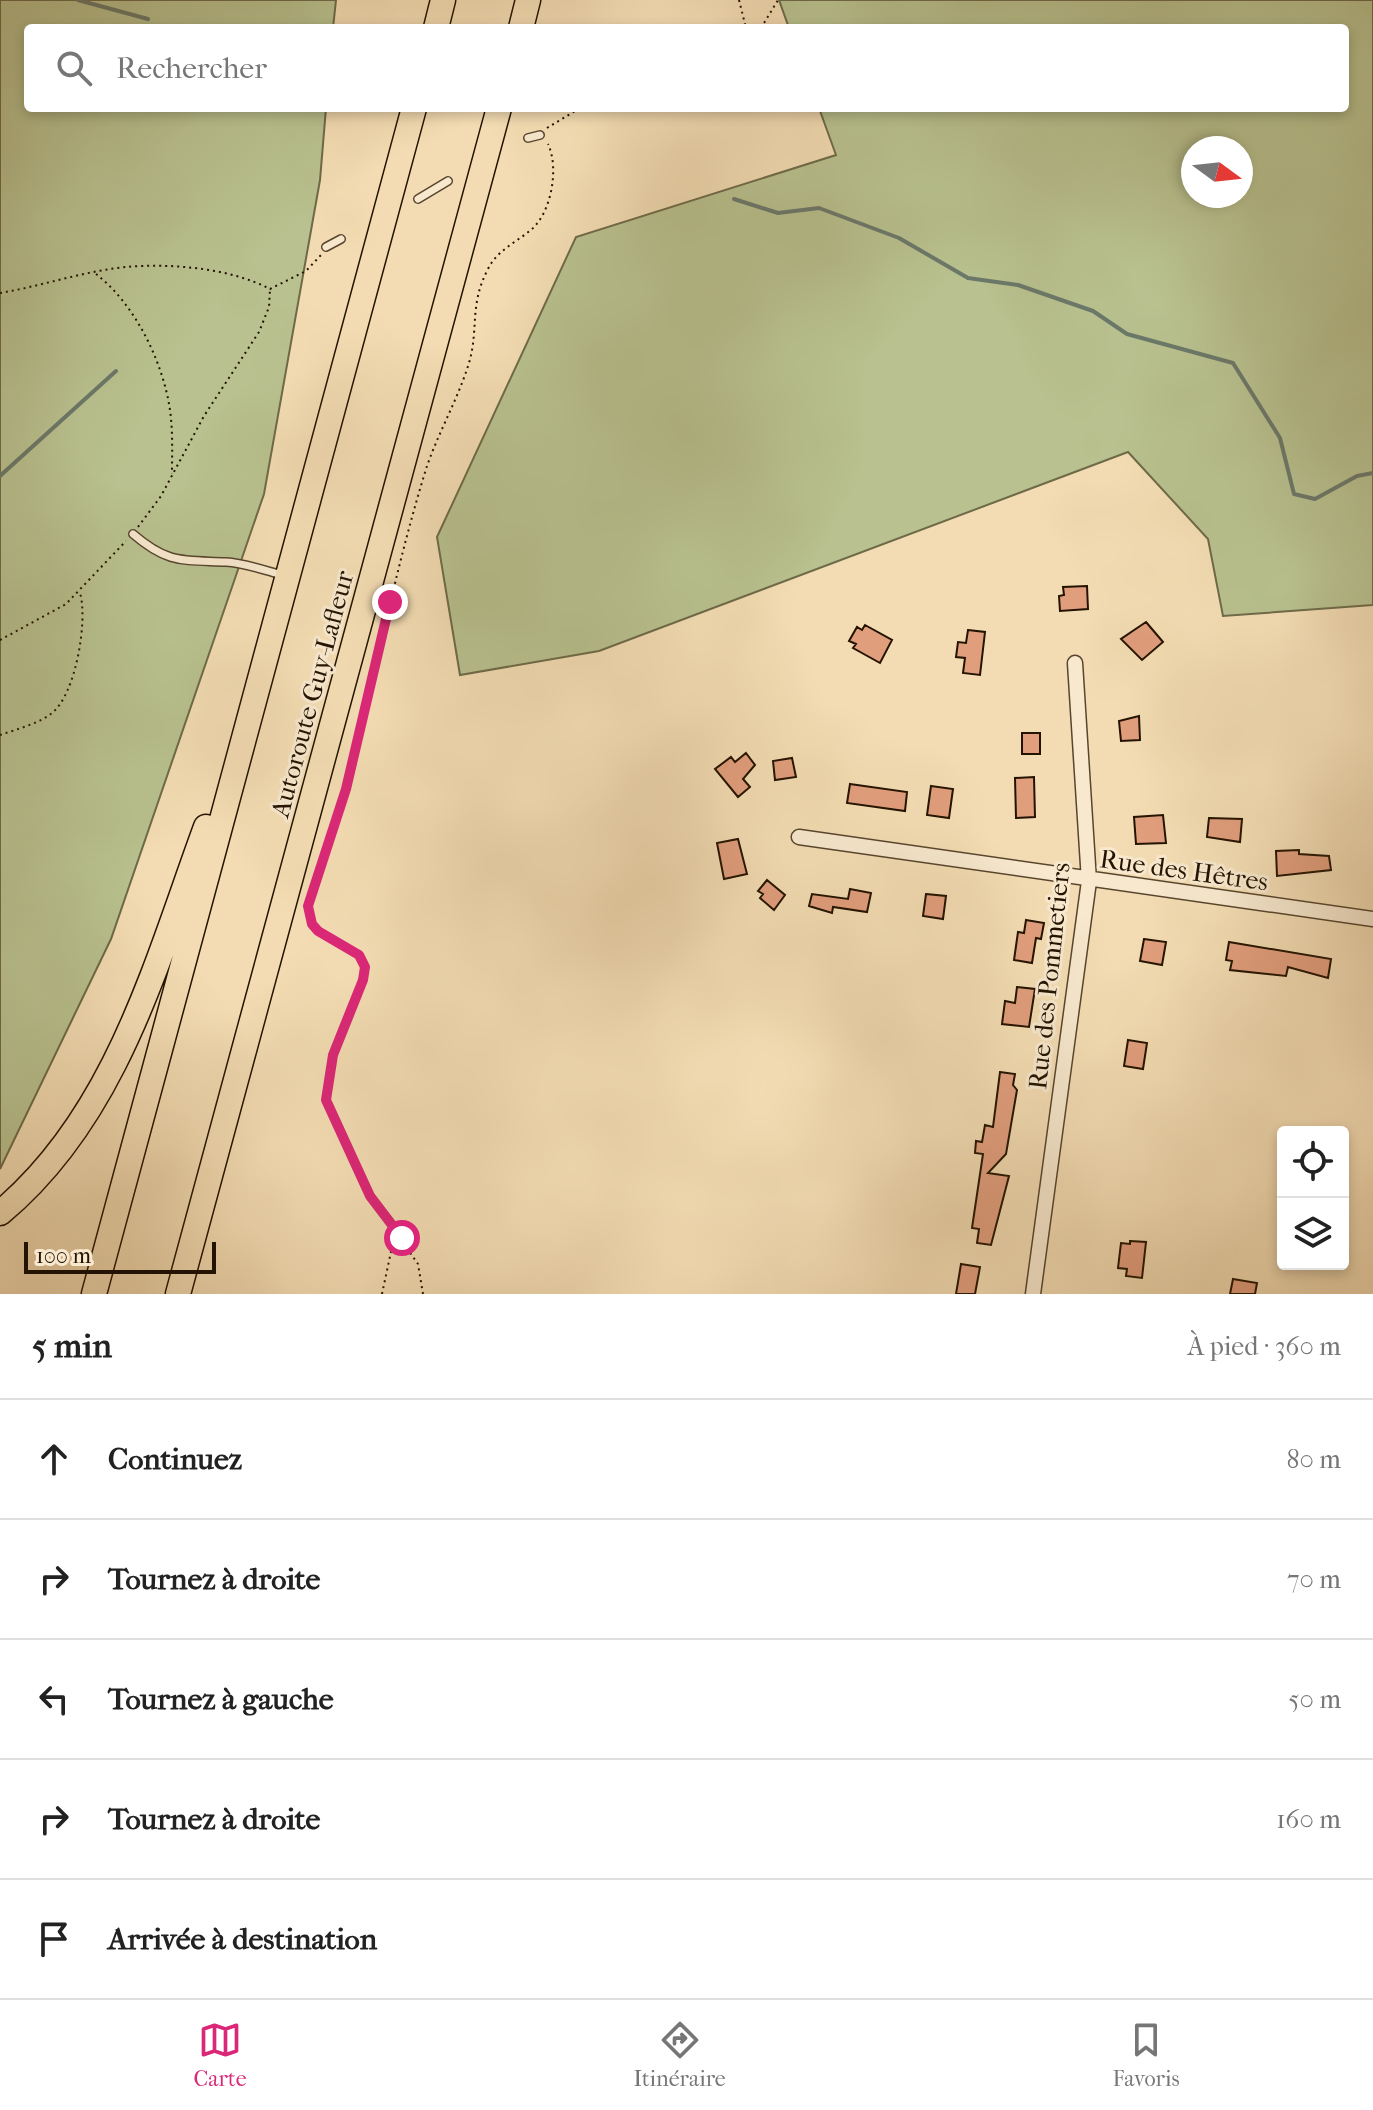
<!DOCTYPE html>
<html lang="fr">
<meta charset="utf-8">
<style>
:root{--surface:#fff;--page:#f6f6f6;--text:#222;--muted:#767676;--line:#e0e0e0;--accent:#db2777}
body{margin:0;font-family:"IM FELL French Canon",serif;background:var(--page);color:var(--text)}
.controls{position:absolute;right:24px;bottom:24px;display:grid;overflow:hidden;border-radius:8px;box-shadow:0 4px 12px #0003}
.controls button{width:72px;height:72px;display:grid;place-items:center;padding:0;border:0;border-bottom:2px solid var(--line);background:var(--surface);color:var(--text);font:40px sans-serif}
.compass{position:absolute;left:1181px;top:136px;width:72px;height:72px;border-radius:50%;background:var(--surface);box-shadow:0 4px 12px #0003;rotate:105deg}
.scale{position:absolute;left:24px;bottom:20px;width:192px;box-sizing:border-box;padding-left:8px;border:4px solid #231300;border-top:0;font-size:22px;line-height:28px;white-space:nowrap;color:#231300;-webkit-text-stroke:6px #f7e8ce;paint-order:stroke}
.stop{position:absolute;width:24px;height:24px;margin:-18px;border:6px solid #db2777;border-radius:50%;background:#fff}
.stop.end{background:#db2777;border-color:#fff;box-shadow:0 2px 8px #0008}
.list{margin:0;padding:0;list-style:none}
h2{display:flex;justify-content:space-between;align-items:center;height:104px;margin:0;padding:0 32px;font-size:34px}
h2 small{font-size:26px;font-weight:400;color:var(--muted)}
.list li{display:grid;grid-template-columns:52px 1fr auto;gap:24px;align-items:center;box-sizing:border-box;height:120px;padding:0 32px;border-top:2px solid var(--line)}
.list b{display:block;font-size:30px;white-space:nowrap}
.list em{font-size:26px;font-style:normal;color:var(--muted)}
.icon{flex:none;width:44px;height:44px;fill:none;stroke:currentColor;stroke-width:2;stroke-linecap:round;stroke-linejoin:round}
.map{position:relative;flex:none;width:1373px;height:1294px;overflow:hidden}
.search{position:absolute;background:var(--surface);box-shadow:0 4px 12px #0003;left:24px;right:24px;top:24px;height:88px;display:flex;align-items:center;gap:20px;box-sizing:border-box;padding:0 28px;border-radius:8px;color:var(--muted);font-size:30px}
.sheet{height:704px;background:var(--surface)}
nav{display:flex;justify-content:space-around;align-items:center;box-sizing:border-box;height:112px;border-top:2px solid var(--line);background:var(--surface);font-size:22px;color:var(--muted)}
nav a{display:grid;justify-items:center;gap:4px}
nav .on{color:var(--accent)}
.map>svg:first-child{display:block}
</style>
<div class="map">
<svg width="1373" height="1294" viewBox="0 0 1373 1294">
<rect width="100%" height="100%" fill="#f3dcb3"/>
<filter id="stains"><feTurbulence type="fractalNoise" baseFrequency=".0025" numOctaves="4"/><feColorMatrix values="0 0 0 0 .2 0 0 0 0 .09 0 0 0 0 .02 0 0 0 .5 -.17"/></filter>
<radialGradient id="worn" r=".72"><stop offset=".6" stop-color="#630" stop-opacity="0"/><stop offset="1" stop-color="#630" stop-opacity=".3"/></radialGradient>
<path fill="#b8c18f" stroke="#6e6a48" stroke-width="2" fill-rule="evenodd" d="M 0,0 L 336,0 L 333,28 L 28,28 L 28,108 L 326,108 L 320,180 L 264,494 L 111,939 L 0,1169 Z
M 779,0 L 1373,0 L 1373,605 L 1223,616 L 1208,539 L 1128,452 L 599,651 L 460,675 L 437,537 L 576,237 L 836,155 L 819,108 L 1345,108 L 1345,28 L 789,28 ZM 1241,148 L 1241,196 L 1193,196 L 1193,148 Z"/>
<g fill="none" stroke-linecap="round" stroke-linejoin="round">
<path stroke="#6b7869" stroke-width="4" d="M 78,0 L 148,19
M 734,199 L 778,213 L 819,208 L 899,238 L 968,278 L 1018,285 L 1093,311 L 1127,334 L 1233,363 L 1280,438 L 1294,494 L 1315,499 L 1357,476 L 1373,473
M 0,476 L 116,371"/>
</g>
<path fill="#e19e7d" stroke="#231300" stroke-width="2" d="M 1087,586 L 1088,609 L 1060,611 L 1059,596 L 1064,595 L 1063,587 Z
M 1146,622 L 1163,642 L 1142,660 L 1121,639 Z
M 865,625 L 892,640 L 880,663 L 853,648 L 856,644 L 849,641 L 857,627 L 862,630 Z
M 968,630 L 985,632 L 980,675 L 963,673 L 965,658 L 956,657 L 958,642 L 966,643 Z
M 1139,716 L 1140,740 L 1121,741 L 1119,721 Z
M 1022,733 L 1040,733 L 1040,754 L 1022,754 Z
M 746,753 L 755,765 L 743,779 L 750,787 L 738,797 L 715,769 L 731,757 L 735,762 Z
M 792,758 L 796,777 L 775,780 L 773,761 Z
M 1034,777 L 1035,817 L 1016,818 L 1015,778 Z
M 850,784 L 907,792 L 905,811 L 847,803 Z
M 931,786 L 953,789 L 949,818 L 927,815 Z
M 1163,815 L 1166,843 L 1136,844 L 1134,817 Z
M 1209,818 L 1242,819 L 1240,842 L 1207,837 Z
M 738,839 L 747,874 L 724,879 L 717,843 Z
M 1299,850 L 1299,854 L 1329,856 L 1331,870 L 1277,876 L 1276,851 Z
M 767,880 L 785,895 L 774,910 L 760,898 L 763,894 L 758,891 Z
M 850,889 L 871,893 L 867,912 L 833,907 L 832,913 L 809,906 L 812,894 L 848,899 Z
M 926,894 L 946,896 L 943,919 L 923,916 Z
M 1026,920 L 1044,923 L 1041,939 L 1036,938 L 1032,963 L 1014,960 L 1018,932 L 1024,933 Z
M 1144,939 L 1166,942 L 1162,965 L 1140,961 Z
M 1229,942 L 1331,959 L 1328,978 L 1288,967 L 1286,976 L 1230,970 L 1232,961 L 1226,960 Z
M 1017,987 L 1035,989 L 1029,1027 L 1002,1024 L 1005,1001 L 1015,1003 Z
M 1128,1040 L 1147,1043 L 1143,1069 L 1124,1066 Z
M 1000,1072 L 1015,1074 L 1013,1085 L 1017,1090 L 1006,1154 L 988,1173 L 1009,1176 L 991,1245 L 977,1243 L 979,1229 L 972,1228 L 983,1154 L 975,1153 L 976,1141 L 982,1142 L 985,1125 L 993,1127 Z
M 1130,1241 L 1146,1242 L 1142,1278 L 1126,1276 L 1127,1269 L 1118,1268 L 1121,1243 L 1130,1244 Z
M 961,1264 L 980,1267 L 975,1294 L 956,1294 Z
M 1233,1279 L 1257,1283 L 1255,1294 L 1230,1294 Z"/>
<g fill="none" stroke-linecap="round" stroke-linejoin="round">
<defs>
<path id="service" d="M 528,138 L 540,135
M 418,199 L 448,181
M 326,247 L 341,239
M 133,534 C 168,564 182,560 226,562 C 245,563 264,570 282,575"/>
<path id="minor" d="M 799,837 L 1373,919
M 1033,1294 L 1089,881 L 1075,663"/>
<path id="motorway" d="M 436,28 L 443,0
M 521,28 L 528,0
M 0,1213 C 116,1117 156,963 206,827
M 94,1294 L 414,108
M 178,1294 L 499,108"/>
</defs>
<use href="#service" stroke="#57452d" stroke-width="10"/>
<use href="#minor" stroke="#57452d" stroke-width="17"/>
<use href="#motorway" stroke="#231300" stroke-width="27"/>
<path stroke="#231300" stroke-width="2" stroke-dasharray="2 4" stroke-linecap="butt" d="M 739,0 L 746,28
M 761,28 L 778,0
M 547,128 L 580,108
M 96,274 C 135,304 163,362 170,410 C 173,432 172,452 172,474
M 0,293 C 42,286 84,271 126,267 C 170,263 230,268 270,289 L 306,271 L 321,255
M 138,527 L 161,496 L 204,416 L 259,332 L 269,307 L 270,289
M 0,640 L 66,604 L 126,541
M 0,735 C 17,729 38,724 52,713 C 76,694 88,620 80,593
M 382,1294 L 392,1247 L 389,1224
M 423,1294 L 418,1264 L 370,1196 L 329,1113 C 318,1070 345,1019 363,980 C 376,938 299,947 310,900 C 318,861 337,824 347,785 C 374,680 394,573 426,469 C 438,433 458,399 469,363 C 479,329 469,305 488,269 C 497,250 517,242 532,229 C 552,211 559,167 548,144"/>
<use href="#service" stroke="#f7e8ce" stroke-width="7"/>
<use href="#minor" stroke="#f7e8ce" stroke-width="14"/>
<use href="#motorway" stroke="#f3dcb3" stroke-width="24"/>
</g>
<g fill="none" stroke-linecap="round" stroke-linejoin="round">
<path stroke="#db2777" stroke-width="10" d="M 390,602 L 346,789 L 308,906 L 312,924 L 318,931 L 359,955 L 365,967 L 363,980 L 333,1055 L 326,1100 L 370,1196 L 402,1238"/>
</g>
<g text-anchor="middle" stroke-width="6" stroke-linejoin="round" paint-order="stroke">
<g font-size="26" fill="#231300" stroke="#f7e8ce">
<text transform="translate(312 694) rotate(-75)" y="9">Autoroute Guy-Lafleur</text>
<text transform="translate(1184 870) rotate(8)" y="9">Rue des Hêtres</text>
<text transform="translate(1049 976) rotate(-84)" y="9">Rue des Pommetiers</text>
</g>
</g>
<rect width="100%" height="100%" filter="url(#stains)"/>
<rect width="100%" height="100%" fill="url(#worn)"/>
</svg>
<div class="controls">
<button><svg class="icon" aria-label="locate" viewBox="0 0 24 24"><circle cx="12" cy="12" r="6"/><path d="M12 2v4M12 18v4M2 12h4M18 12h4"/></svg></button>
<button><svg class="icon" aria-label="layers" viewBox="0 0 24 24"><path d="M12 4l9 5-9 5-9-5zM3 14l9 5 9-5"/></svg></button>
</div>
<svg class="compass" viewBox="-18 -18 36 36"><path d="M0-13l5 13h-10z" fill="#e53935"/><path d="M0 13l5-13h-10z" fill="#767676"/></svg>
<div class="scale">100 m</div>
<div class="stop" style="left:402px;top:1238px"></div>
<div class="stop end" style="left:390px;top:602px"></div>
<div class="search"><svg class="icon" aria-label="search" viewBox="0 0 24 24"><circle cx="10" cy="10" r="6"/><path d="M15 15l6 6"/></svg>Rechercher</div>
</div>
<section class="sheet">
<h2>5 min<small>À pied · 360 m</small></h2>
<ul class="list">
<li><svg class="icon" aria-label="ahead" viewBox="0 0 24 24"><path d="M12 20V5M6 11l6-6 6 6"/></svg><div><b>Continuez</b></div><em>80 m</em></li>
<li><svg class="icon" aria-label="right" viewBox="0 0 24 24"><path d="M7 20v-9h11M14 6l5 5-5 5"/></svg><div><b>Tournez à droite</b></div><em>70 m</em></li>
<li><svg class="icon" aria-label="left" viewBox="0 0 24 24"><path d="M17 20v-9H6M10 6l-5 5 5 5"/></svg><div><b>Tournez à gauche</b></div><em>50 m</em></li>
<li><svg class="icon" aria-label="right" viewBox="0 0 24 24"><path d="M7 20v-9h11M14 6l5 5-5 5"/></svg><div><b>Tournez à droite</b></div><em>160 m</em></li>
<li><svg class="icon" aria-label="arrive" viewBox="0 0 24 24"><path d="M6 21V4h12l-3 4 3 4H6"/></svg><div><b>Arrivée à destination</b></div></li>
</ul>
</section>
<nav>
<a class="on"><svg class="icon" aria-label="map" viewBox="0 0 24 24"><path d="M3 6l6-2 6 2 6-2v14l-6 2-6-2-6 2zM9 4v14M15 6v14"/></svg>Carte</a>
<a><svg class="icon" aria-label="directions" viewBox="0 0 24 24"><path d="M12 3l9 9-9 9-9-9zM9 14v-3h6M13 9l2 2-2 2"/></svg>Itinéraire</a>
<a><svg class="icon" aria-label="saved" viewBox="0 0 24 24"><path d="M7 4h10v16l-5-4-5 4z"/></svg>Favoris</a>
</nav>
